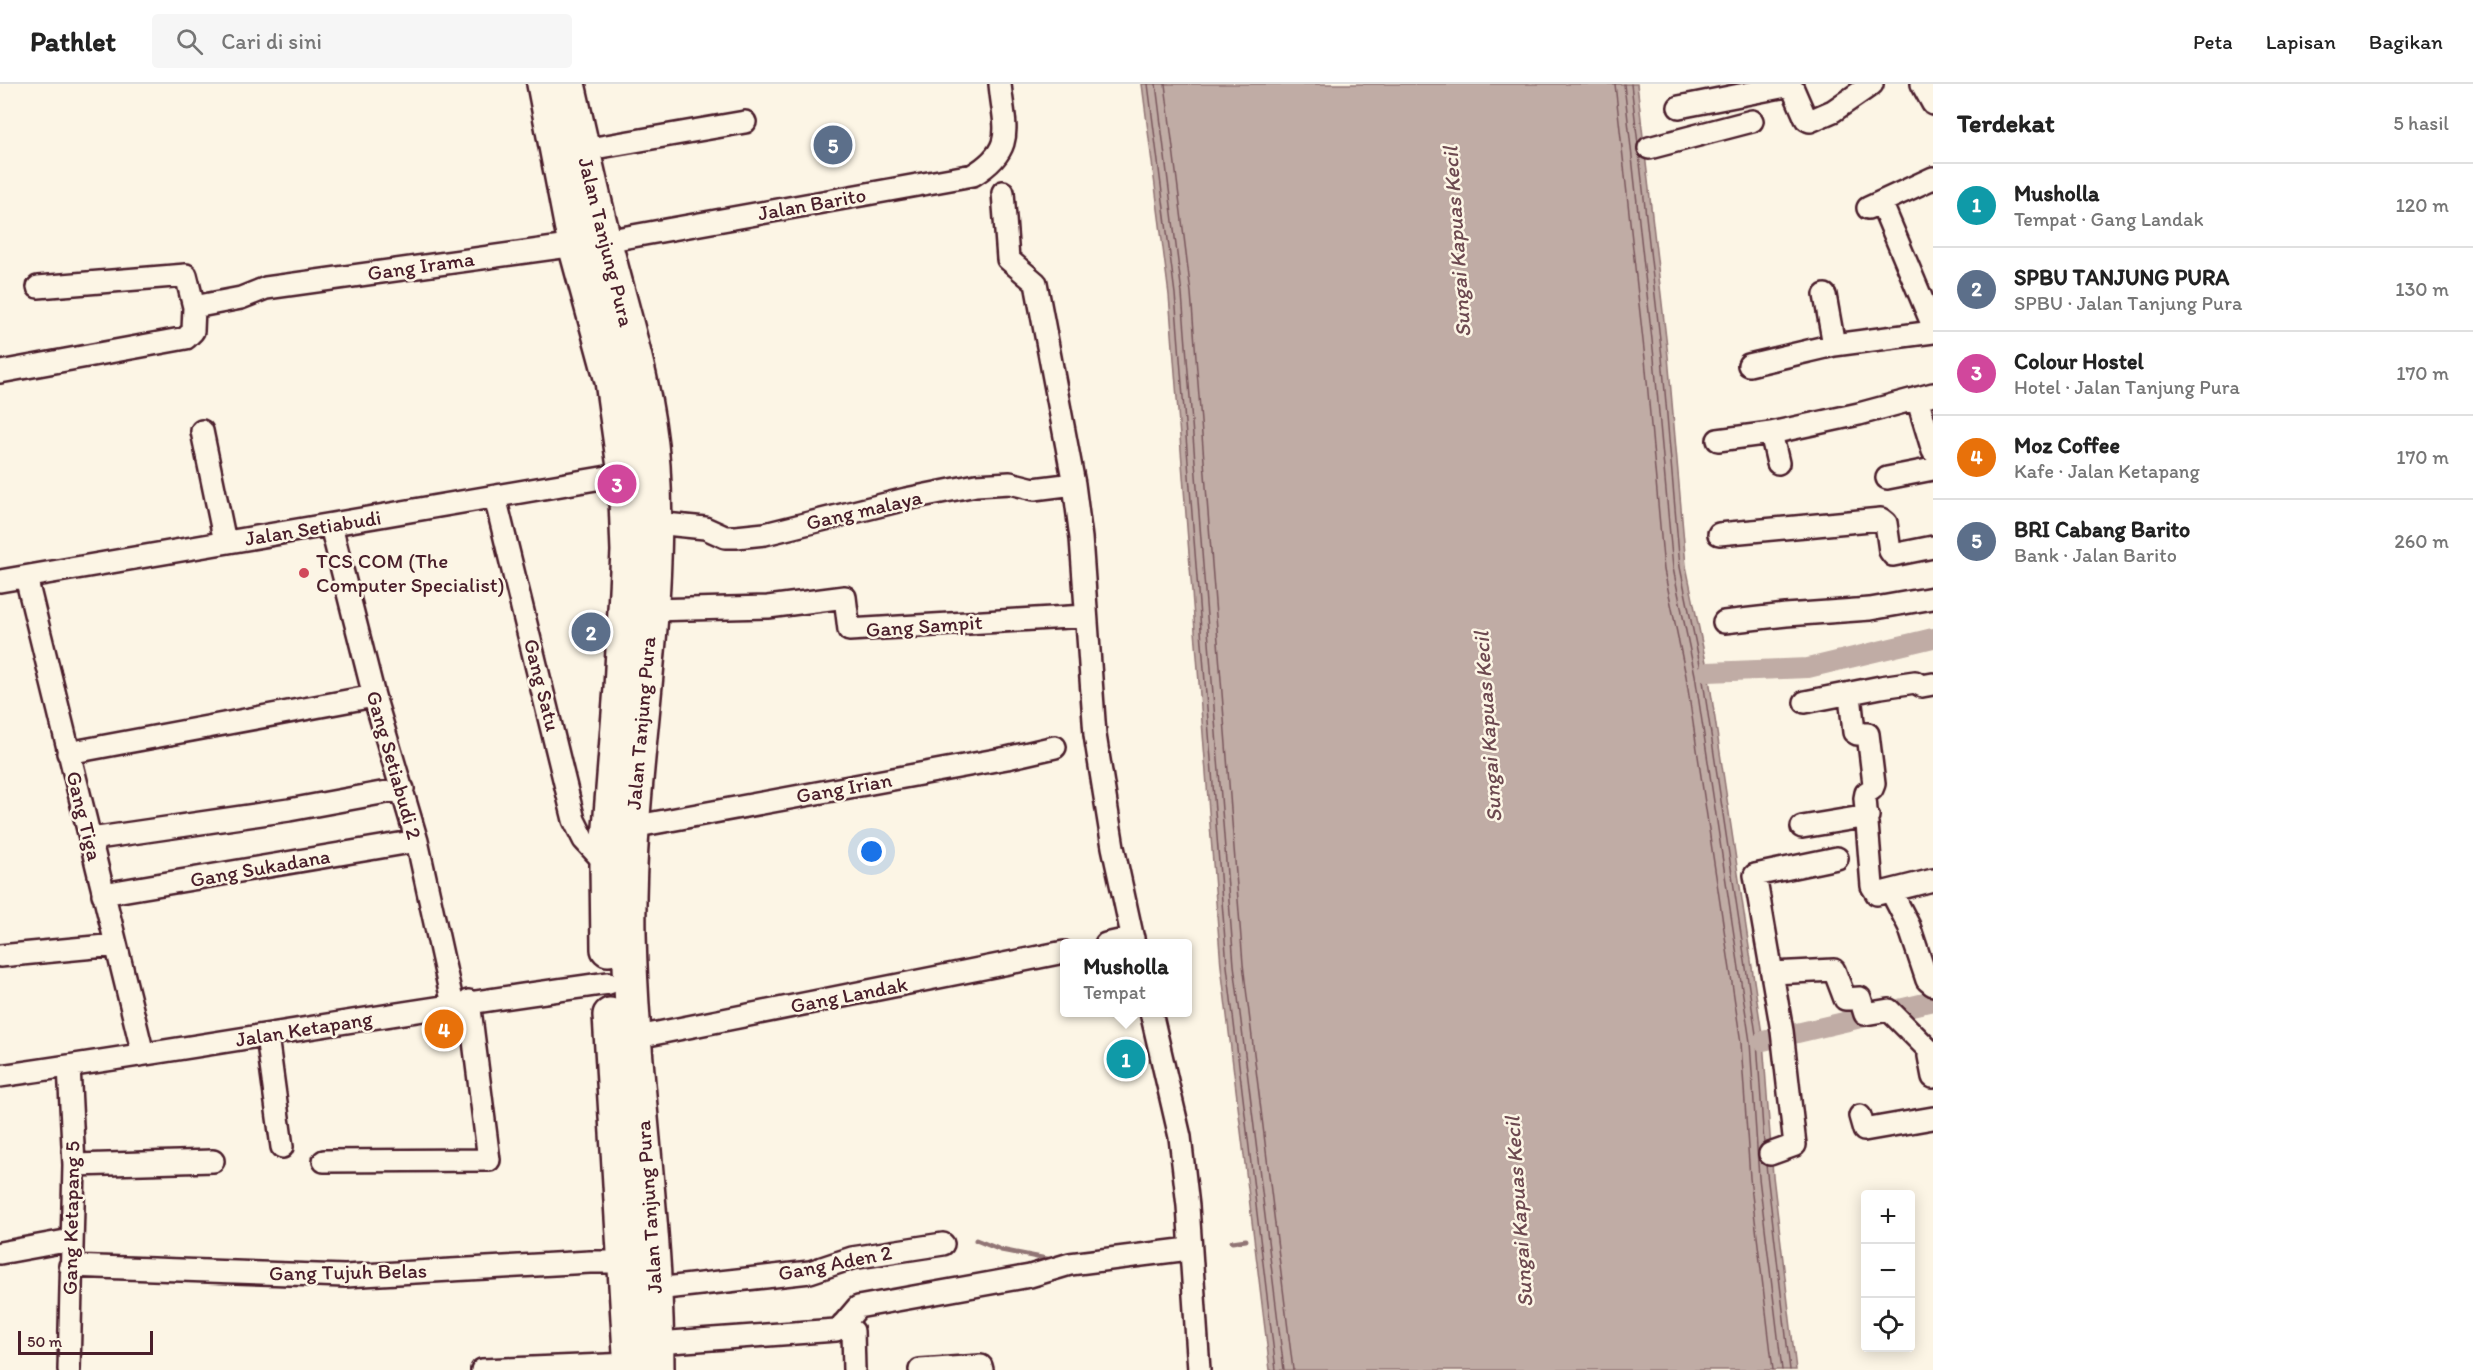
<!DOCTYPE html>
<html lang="id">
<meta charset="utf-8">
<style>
:root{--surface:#fff;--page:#f6f6f6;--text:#222;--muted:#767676;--line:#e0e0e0;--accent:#d1495b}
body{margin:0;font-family:Itim,sans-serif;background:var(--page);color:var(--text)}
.controls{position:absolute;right:18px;bottom:18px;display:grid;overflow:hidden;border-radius:6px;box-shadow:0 3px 15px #0003}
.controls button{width:54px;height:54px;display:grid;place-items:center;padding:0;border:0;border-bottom:2px solid var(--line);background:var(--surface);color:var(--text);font:30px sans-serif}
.scale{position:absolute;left:18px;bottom:15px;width:135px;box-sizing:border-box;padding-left:6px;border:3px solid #4a1f2b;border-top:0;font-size:16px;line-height:21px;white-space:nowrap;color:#4a1f2b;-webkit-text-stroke:4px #fcf5e5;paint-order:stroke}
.you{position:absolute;left:872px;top:768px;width:21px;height:21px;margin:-15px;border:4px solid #fff;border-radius:50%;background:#1a73e8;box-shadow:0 0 0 9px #1a73e833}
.badge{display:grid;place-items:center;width:39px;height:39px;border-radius:50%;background:var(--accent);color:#fff;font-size:20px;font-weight:700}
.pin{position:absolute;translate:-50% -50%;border:3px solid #fff;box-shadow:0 2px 6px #0006}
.popup{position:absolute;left:1060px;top:855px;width:132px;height:78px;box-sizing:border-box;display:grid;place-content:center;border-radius:6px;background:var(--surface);filter:drop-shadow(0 2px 4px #0005);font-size:20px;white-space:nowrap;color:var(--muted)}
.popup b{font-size:22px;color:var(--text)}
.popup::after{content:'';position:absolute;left:50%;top:100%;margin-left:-12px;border:12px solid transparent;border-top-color:var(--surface)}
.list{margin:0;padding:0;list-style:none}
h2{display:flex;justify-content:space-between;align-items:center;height:78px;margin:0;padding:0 24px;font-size:26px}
h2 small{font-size:20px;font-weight:400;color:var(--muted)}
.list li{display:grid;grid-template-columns:39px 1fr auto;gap:18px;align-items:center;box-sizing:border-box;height:84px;padding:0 24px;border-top:2px solid var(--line)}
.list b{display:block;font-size:22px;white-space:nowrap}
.list p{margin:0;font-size:20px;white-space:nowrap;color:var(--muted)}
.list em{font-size:20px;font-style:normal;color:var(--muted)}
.icon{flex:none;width:33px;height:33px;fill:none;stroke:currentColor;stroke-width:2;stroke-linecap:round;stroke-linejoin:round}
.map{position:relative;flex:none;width:1933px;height:1286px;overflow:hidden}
header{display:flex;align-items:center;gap:36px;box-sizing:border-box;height:84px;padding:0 30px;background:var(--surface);border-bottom:2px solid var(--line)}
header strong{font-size:28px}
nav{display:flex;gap:33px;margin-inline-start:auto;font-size:21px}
.search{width:420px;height:54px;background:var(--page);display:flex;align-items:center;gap:15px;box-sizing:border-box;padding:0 21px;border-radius:6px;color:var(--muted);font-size:22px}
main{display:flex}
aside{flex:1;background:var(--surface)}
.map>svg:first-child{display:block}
</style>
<header>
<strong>Pathlet</strong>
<div class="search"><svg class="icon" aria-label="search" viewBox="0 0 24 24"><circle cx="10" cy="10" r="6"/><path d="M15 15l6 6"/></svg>Cari di sini</div>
<nav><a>Peta</a><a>Lapisan</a><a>Bagikan</a></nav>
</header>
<main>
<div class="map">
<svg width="1933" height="1286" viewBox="0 0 1933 1286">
<rect width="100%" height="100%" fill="#fcf5e5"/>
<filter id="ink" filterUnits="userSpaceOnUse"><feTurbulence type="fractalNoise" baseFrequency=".0167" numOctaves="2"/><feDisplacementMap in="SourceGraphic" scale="12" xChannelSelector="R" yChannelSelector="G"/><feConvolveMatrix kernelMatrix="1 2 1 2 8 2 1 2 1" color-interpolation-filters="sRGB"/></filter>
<g filter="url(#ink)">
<path fill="#c0aca5" stroke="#917474" stroke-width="1.5" d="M 1142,0 L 1637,0 L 1668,272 L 1686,482 L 1708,588 L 1763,957 L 1773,1092 L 1796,1286 L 1270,1286 L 1221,882 L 1169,211 Z"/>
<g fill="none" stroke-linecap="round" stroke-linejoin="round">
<path stroke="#79575c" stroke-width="1.5" d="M 1148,0 L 1175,210 L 1227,882 L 1276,1286
M 1156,0 L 1182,210 L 1234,881 L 1284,1286
M 1165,0 L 1191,209 L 1243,880 L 1293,1286
M 1615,0 L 1645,275 L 1664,486 L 1686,592 L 1741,959 L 1750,1094 L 1773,1286
M 1624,0 L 1654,274 L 1673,484 L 1695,591 L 1750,958 L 1759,1094 L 1782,1286
M 1631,0 L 1638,60
M 1639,70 L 1662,273 L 1680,483 L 1702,590 L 1757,957 L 1764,1060
M 1766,1081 L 1790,1286"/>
<path stroke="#917474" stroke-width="5" d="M 976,1156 L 1001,1166 L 1052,1176
M 1232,1158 L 1246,1156"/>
<path stroke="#c0aca5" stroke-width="20" d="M 1708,588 L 1808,584 L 1933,554
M 1763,957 L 1933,917"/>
<defs>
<path id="minor" d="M 1922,0 L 1933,20
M 1679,23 L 1786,2 L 1793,5 L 1806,35 L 1810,37 L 1833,27 L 1872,0
M 1649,64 L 1752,37
M 583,66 L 745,38
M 1003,108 L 1008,175 L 1036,199 L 1074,400 L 1081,454 L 1095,651 L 1113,763 L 1134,860
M 1881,118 L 1933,242
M 1868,124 L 1933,94
M 38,203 L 186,191 L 194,223
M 1825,211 L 1834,261
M 1749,281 L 1834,261 L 1933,248
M 0,288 L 186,254 L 193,247 L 194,223 L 241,214 L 266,204 L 605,157 L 973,91 C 1017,64 1004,44 1000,0
M 1917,314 L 1933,367
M 202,347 L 225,458
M 1771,349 L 1778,379
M 1718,356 L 1771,349 L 1859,330 L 1933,310
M 1887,394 L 1933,385
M 495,413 L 574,736 L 584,756 L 607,781
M 655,439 L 705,444 L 725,453 L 736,453 L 765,450 L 906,415 L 976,401 L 1010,399 L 1034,405 L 1074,400
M 331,442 L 374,612 L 417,757 L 453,921
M 1719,450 L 1881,435 L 1886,439 L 1890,467 L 1893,471 L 1933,463
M 26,493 L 143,970
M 0,497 L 625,390
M 650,526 L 768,523 L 845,513 L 849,546 L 1086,532
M 1724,538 L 1786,531 L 1870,525 L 1933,514
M 1850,611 L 1854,648 L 1857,650 L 1868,650 L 1874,700 L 1872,705 L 1866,709 L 1865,714 L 1872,802 L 1877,810 L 1933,796
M 1805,618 L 1881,603 L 1915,598 L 1922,602 L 1933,600
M 68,669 L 374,612
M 632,743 L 1007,674 L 1055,663
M 1802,743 L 1868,732
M 91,755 L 289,726 L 403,705
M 1891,807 L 1909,842 L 1927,896 L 1933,901
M 103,810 L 417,757
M 1106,860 L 1133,854
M 0,872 L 116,861
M 1772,889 L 1834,886 L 1845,915 L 1860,914 L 1865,930 L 1889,926 L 1933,970
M 1151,928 L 1180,1053 L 1188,1122 L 1199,1286
M 267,952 L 282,1063
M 633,954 L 1064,868
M 1929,972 L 1933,993
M 69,982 L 74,1081 L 69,1286
M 0,992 C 203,963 405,926 609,899
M 1860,1032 L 1864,1046 L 1933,1034
M 1770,1070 L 1795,1061 L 1782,947 L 1755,791 L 1837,774
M 324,1077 L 489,1076 L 469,917
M 74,1081 L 213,1077
M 0,1169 L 71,1156
M 70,1182 L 345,1192 L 590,1178 L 625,1178
M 656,1205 L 810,1188 L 852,1174 L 943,1160
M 843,1240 L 853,1247 L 854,1286
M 657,1259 L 836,1246 L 841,1243 L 858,1223 L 1030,1192 L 1070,1180 L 1181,1166
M 482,1286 L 631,1280
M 920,1286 L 981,1282 L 982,1286"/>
<path id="trunk" d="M 544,0 L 575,161 L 612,297 L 625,390 L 628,467 L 621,604 L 607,781 L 608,865
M 568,0 C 581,57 593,115 608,171 C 626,240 648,310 653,382 C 663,538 626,694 629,850 C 632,996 657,1140 657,1286
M 610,931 L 631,1286"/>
</defs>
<use href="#minor" stroke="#4a1f2b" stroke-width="26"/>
<use href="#trunk" stroke="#4a1f2b" stroke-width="38"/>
<use href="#minor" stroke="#fcf5e5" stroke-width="21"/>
<use href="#trunk" stroke="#fcf5e5" stroke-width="33"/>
</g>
</g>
<circle fill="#d1495b" stroke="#fcf5e5" stroke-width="2" cx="304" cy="489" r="6"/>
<g text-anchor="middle" stroke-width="5" stroke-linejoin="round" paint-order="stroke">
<g font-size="21" fill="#4a1f2b" stroke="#fcf5e5">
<text transform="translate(812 120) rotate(-10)" y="7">Jalan Barito</text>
<text transform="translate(606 158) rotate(76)" y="7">Jalan Tanjung Pura</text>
<text transform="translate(421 182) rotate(-8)" y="7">Gang Irama</text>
<text transform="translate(864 426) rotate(-13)" y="7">Gang malaya</text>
<text transform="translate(313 444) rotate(-9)" y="7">Jalan Setiabudi</text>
<text transform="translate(924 542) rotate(-4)" y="7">Gang Sampit</text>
<text transform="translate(542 601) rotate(76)" y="7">Gang Satu</text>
<text transform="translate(641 639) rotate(-85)" y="7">Jalan Tanjung Pura</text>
<text transform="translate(394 681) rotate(74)" y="7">Gang Setiabudi 2</text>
<text transform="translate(844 704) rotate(-10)" y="7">Gang Irian</text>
<text transform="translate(84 732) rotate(76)" y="7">Gang Tiga</text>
<text transform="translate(260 784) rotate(-10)" y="7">Gang Sukadana</text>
<text transform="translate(849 911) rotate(-11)" y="7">Gang Landak</text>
<text transform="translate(304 945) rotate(-9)" y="7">Jalan Ketapang</text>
<text transform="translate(649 1123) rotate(-94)" y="7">Jalan Tanjung Pura</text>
<text transform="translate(71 1134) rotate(-89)" y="7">Gang Ketapang 5</text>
<text transform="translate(835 1179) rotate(-11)" y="7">Gang Aden 2</text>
<text transform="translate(348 1188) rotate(-1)" y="7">Gang Tujuh Belas</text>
</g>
<g font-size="21" fill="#4a1f2b" stroke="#fcf5e5" text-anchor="start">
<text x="316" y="484">TCS COM (The<tspan x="316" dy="24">Computer Specialist)</tspan></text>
</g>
<g font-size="22" font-style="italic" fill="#6d4950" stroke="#fcf5e5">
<text transform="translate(1456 158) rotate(-94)" y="8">Sungai Kapuas Kecil</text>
<text transform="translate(1487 643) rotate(-94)" y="8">Sungai Kapuas Kecil</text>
<text transform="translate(1518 1128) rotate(-94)" y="8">Sungai Kapuas Kecil</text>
</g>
</g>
</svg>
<div class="controls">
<button>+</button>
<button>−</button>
<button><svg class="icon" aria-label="locate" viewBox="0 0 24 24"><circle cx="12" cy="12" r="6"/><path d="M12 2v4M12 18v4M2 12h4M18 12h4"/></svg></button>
</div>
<div class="scale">50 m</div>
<div class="you"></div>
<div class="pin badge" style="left:1126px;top:975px;background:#0f9aa8">1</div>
<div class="popup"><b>Musholla</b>Tempat</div>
<div class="pin badge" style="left:591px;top:548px;background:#5c6f8a">2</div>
<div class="pin badge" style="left:617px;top:400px;background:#d1479c">3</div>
<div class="pin badge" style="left:444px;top:945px;background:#e8710a">4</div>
<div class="pin badge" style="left:833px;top:61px;background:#5c6f8a">5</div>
</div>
<aside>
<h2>Terdekat<small>5 hasil</small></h2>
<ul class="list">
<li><span class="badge" style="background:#0f9aa8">1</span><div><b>Musholla</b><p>Tempat · Gang Landak</p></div><em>120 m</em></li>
<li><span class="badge" style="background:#5c6f8a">2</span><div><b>SPBU TANJUNG PURA</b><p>SPBU · Jalan Tanjung Pura</p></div><em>130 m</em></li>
<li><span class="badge" style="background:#d1479c">3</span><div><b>Colour Hostel</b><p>Hotel · Jalan Tanjung Pura</p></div><em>170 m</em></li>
<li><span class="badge" style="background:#e8710a">4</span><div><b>Moz Coffee</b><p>Kafe · Jalan Ketapang</p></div><em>170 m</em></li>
<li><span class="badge" style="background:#5c6f8a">5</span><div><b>BRI Cabang Barito</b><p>Bank · Jalan Barito</p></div><em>260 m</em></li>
</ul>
</aside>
</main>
